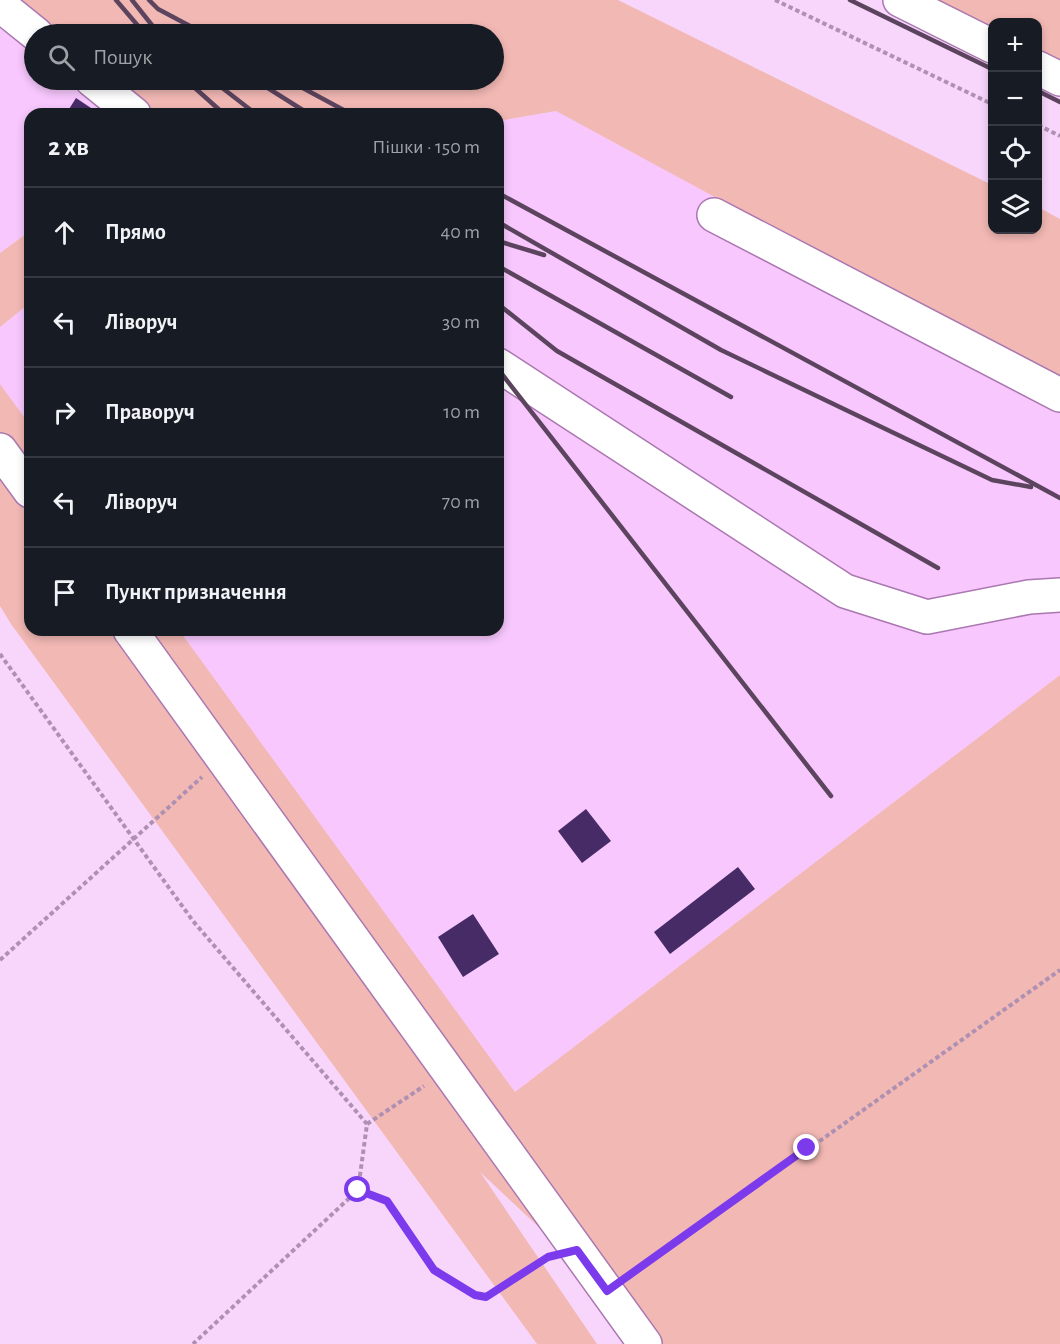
<!DOCTYPE html>
<html lang="uk">
<meta charset="utf-8">
<style>
:root{--surface:#171b24;--page:#242831;--text:#f1f3f6;--muted:#9ea1a6;--line:#363941}
body{margin:0;font-family:"Alegreya Sans",sans-serif;background:var(--page);color:var(--text)}
.controls{position:absolute;right:18px;top:18px;display:grid;overflow:hidden;border-radius:12px;box-shadow:0 3px 9px #0003}
.controls button{width:54px;height:54px;display:grid;place-items:center;padding:0;border:0;border-bottom:2px solid var(--line);background:var(--surface);color:var(--text);font:30px sans-serif}
.stop{position:absolute;width:18px;height:18px;margin:-14px;border:4px solid #7c3aed;border-radius:50%;background:#fff}
.stop.end{background:#7c3aed;border-color:#fff;box-shadow:0 2px 6px #0008}
.list{margin:0;padding:0;list-style:none}
h2{display:flex;justify-content:space-between;align-items:center;height:78px;margin:0;padding:0 24px;font-size:26px}
h2 small{font-size:20px;font-weight:400;color:var(--muted)}
.list li{display:grid;grid-template-columns:39px 1fr auto;gap:18px;align-items:center;box-sizing:border-box;height:90px;padding:0 24px;border-top:2px solid var(--line)}
.list b{display:block;font-size:22px;white-space:nowrap}
.list em{font-size:20px;font-style:normal;color:var(--muted)}
.icon{flex:none;width:33px;height:33px;fill:none;stroke:currentColor;stroke-width:2;stroke-linecap:round;stroke-linejoin:round}
.map{position:relative;flex:none;width:1060px;height:1344px;overflow:hidden}
.search{position:absolute;background:var(--surface);box-shadow:0 3px 9px #0003;left:24px;top:24px;width:480px;height:66px;display:flex;align-items:center;gap:15px;box-sizing:border-box;padding:0 21px;border-radius:33px;color:var(--muted);font-size:22px}
.panel{position:absolute;background:var(--surface);box-shadow:0 3px 9px #0003;left:24px;top:108px;width:480px;height:528px;border-radius:18px}
.map>svg:first-child{display:block}
</style>
<div class="map">
<svg width="1060" height="1344" viewBox="0 0 1060 1344">
<rect width="100%" height="100%" fill="#f8d6fc"/>
<path fill="#f7c7fd" d="M 0,20 L 34,49 L 34,80 L 71,80 L 113,114 L 30,114 L 30,231 L 0,253 Z
M 556,111 L 1060,384 L 1060,675 L 515,1092 L 179,630 L 498,630 L 498,121 Z
M 30,303 L 30,425 L 0,384 L 0,327 Z"/>
<path fill="#f2b8b4" d="M 0,0 L 618,0 L 992,185 L 992,230 L 1038,230 L 1038,207 L 1060,219 L 1060,384 L 556,111 L 498,121 L 498,114 L 113,114 L 71,80 L 494,80 L 494,34 L 34,34 Z
M 905,0 L 1060,0 L 1060,76 L 1038,65 L 1038,22 L 992,22 L 992,43 Z
M 30,231 L 30,303 L 0,327 L 0,253 Z
M 0,384 L 30,425 L 30,630 L 179,630 L 515,1092 L 1060,675 L 1060,1344 L 645,1344 L 607,1291 L 480,1172 L 597,1344 L 537,1344 L 11,624 L 0,606 Z"/>
<path fill="#462b67" d="M 76,98 L 100,114 L 66,114 Z
M 586,809 L 611,841 L 582,863 L 558,831 Z
M 738,867 L 755,889 L 670,954 L 654,932 Z
M 473,914 L 499,954 L 463,977 L 438,937 Z"/>
<g fill="none" stroke-linecap="round" stroke-linejoin="round">
<defs>
<path id="minor" d="M 900,0 L 992,46
M 0,5 L 36,34
M 1038,68 L 1060,79
M 92,80 L 134,114
M 714,215 L 1060,395
M 498,365 L 845,591 L 927,617 L 1029,597 L 1060,595
M 0,450 L 30,491
M 130,630 L 645,1344"/>
</defs>
<use href="#minor" stroke="#ab77b1" stroke-width="36"/>
<path stroke="#ae91b2" stroke-width="4" stroke-dasharray="4.5 3" stroke-linecap="butt" d="M 775,0 L 992,104
M 1038,125 L 1060,136
M 0,654 L 193,921 L 367,1124 L 358,1190 L 193,1344
M 0,960 L 202,777
M 367,1124 L 424,1086
M 358,1190 L 387,1201 L 434,1271 L 475,1295 L 486,1297 L 547,1258
M 630,1276 L 1060,970"/>
<use href="#minor" stroke="#fff" stroke-width="33"/>
<path stroke="#5c445f" stroke-width="4.5" d="M 116,0 L 145,34
M 132,0 L 159,34
M 149,0 L 158,9 L 205,34
M 850,0 L 992,69
M 186,80 L 224,114
M 212,80 L 256,114
M 255,80 L 309,114
M 288,80 L 351,114
M 1038,91 L 1060,102
M 498,193 L 1060,498
M 498,222 L 721,350 L 992,480 L 1031,487
M 498,241 L 544,255
M 498,266 L 731,397
M 498,304 L 557,351 L 938,568
M 498,369 L 831,796"/>
</g>
<g fill="none" stroke-linecap="round" stroke-linejoin="round">
<path stroke="#7c3aed" stroke-width="8" d="M 358,1190 L 387,1201 L 434,1270 L 475,1295 L 486,1297 L 548,1257 L 577,1250 L 607,1291 L 807,1148"/>
</g>
</svg>
<div class="controls">
<button>+</button>
<button>−</button>
<button><svg class="icon" aria-label="locate" viewBox="0 0 24 24"><circle cx="12" cy="12" r="6"/><path d="M12 2v4M12 18v4M2 12h4M18 12h4"/></svg></button>
<button><svg class="icon" aria-label="layers" viewBox="0 0 24 24"><path d="M12 4l9 5-9 5-9-5zM3 14l9 5 9-5"/></svg></button>
</div>
<div class="stop" style="left:358px;top:1190px"></div>
<div class="stop end" style="left:807px;top:1148px"></div>
<div class="search"><svg class="icon" aria-label="search" viewBox="0 0 24 24"><circle cx="10" cy="10" r="6"/><path d="M15 15l6 6"/></svg>Пошук</div>
<section class="panel">
<h2>2 хв<small>Пішки · 150 m</small></h2>
<ul class="list">
<li><svg class="icon" aria-label="ahead" viewBox="0 0 24 24"><path d="M12 20V5M6 11l6-6 6 6"/></svg><div><b>Прямо</b></div><em>40 m</em></li>
<li><svg class="icon" aria-label="left" viewBox="0 0 24 24"><path d="M17 20v-9H6M10 6l-5 5 5 5"/></svg><div><b>Ліворуч</b></div><em>30 m</em></li>
<li><svg class="icon" aria-label="right" viewBox="0 0 24 24"><path d="M7 20v-9h11M14 6l5 5-5 5"/></svg><div><b>Праворуч</b></div><em>10 m</em></li>
<li><svg class="icon" aria-label="left" viewBox="0 0 24 24"><path d="M17 20v-9H6M10 6l-5 5 5 5"/></svg><div><b>Ліворуч</b></div><em>70 m</em></li>
<li><svg class="icon" aria-label="arrive" viewBox="0 0 24 24"><path d="M6 21V4h12l-3 4 3 4H6"/></svg><div><b>Пункт призначення</b></div></li>
</ul>
</section>
</div>
